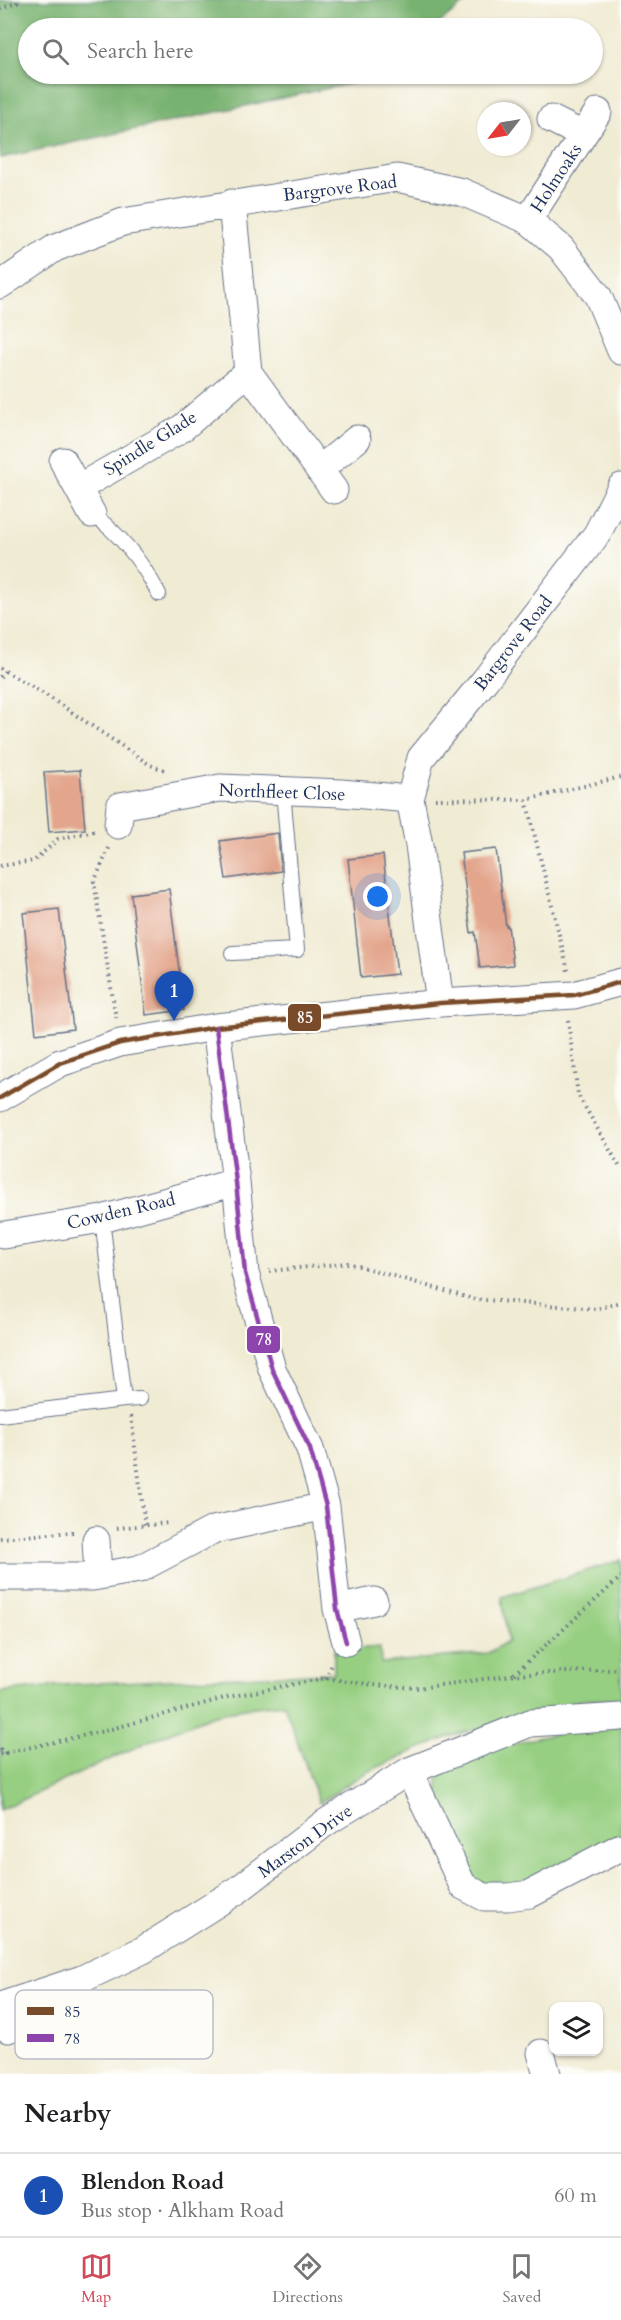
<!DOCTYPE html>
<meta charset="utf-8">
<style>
:root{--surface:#fff;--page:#f6f6f6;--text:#202124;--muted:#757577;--line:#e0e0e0;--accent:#d1495b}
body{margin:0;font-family:Cardo,serif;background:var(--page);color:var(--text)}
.controls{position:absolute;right:18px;bottom:18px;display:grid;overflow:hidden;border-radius:12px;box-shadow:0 2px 4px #0004}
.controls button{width:54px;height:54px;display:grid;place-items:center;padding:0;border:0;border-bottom:2px solid var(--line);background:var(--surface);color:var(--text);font:30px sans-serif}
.compass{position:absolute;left:477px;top:102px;width:54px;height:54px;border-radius:50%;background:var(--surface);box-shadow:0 2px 4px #0004;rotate:239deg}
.you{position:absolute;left:378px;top:897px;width:21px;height:21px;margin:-15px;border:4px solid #fff;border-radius:50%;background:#1a73e8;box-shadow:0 0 0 9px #1a73e833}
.badge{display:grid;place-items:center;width:39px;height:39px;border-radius:50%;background:var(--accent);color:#fff;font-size:20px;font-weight:700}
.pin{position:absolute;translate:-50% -50px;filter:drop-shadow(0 2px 3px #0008)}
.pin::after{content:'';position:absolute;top:32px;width:21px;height:18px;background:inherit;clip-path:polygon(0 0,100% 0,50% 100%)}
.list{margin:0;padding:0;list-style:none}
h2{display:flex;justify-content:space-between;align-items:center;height:78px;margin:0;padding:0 24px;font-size:26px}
h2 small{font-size:20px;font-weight:400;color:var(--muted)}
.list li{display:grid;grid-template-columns:39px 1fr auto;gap:18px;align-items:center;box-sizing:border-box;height:84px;padding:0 24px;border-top:2px solid var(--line)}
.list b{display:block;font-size:22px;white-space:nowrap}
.list p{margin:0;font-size:20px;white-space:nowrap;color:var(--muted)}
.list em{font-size:20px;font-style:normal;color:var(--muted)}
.icon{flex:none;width:33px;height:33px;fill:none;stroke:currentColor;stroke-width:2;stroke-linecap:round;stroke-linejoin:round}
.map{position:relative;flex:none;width:621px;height:2074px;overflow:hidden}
.search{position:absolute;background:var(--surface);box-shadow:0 2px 4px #0004;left:18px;right:18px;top:18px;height:66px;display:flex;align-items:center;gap:15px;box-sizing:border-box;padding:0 21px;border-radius:33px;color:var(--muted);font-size:22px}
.sheet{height:162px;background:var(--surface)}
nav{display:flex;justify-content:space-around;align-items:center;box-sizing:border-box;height:84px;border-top:2px solid var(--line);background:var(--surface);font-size:16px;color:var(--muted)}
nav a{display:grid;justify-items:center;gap:3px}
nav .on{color:var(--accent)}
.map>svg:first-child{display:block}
</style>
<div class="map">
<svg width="621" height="2074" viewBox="0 0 621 2074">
<rect width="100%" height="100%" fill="#fdfcf7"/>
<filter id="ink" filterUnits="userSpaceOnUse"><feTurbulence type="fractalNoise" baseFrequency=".0167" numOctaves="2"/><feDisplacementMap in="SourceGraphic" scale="12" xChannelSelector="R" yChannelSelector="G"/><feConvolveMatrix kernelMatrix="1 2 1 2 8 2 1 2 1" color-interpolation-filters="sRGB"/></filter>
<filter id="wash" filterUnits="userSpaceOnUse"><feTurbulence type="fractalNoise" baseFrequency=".008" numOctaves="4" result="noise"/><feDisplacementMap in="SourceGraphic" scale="24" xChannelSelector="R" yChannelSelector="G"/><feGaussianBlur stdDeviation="1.35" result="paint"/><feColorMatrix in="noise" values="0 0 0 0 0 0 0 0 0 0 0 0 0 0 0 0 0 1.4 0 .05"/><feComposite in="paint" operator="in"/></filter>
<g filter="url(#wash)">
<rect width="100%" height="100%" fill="#f0ebd3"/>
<path fill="#96cf81" stroke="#587f70" stroke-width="1.5" d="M 621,1560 L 621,1699 L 582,1700 L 455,1735 L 418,1749 L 365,1773 L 319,1803 L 284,1704 L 244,1708 L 211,1716 L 147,1742 L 0,1810 L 0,1692 L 74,1684 L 334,1673 L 334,1651 L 380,1647 L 381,1663 L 488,1653 L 508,1641 L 502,1597 Z
M 621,1725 L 621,1847 L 484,1897 L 439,1809 L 438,1776 C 494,1743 557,1731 621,1725 Z"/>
<path fill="#78b26f" stroke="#4a7066" stroke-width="1.5" d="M 0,0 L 469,0 L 433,28 L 28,28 L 28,74 L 375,74 L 367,80 L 0,158 Z"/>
<g id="blocks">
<path fill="#e3a58c" d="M 80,770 L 85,829 L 49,832 L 44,772 Z
M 278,833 L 281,871 L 226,879 L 220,841 Z
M 496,849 L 506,926 L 508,926 L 513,965 L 480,968 L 475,932 L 471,933 L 461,853 Z
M 383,855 L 397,974 L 361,978 L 348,859 Z
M 169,889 L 184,1010 L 146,1015 L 131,894 Z
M 59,909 L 73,1029 L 36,1034 L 23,913 Z"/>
</g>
</g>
<g filter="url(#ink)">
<use href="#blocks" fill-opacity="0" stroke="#667187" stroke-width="1.5"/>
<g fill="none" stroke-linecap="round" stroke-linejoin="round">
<defs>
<path id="service" d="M 92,514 C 122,535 142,562 159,594
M 232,953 L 297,950 L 283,791
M 124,1400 L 140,1399
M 0,1415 L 124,1400 L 102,1219"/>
<path id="minor" d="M 551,119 L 583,135
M 232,203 L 248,372 L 334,490
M 528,220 L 598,112
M 0,285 L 55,248 L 123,222 L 397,178 L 462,192 L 528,220 L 561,248 L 598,296 L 621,351
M 63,461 L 92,514
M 319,470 L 357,439
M 78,488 L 181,429 L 248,372
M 410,799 L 421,758 L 485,680 L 597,534 L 621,487
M 118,825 L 120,806 L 220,788 L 341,793 L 410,799 L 419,845 L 440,1003
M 216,1027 L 236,1182 L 245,1273 L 272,1369 L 310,1449 L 326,1506 L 337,1609 L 346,1642
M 0,1098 L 60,1063 L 120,1043 L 216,1027 L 440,1003 L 574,995 L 621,982
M 4,1235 L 102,1219 L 236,1182
M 96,1540 L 98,1576
M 0,1577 L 93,1577 L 139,1569 L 213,1530 L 326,1506
M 337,1609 L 374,1601
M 409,1771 L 463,1886 L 484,1897 L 508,1897 L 530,1894 L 621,1847
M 3,2005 L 8,2029
M 0,2006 L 82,1979 L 143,1950 L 238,1890 L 325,1823 L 409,1771 L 530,1723 L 621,1717
M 541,2053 L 547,2074"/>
</defs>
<use href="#service" stroke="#667187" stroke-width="16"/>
<use href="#minor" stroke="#667187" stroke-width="29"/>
<path stroke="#667187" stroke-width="4" stroke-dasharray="1.5 4.5" stroke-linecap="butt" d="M 0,9 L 17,3 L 18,0
M 0,668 L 49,697 L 150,765 L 168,771
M 0,677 L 5,671
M 435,799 L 526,800 L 621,777
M 526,800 L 568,971
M 109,848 L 94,882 L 116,1018
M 0,866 L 34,861 L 58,839 L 94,831
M 568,1020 L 578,1095 L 621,1169
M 269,1271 L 348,1263 L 473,1299 L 597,1309 L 621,1302
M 131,1416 L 145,1525
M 117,1528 L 169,1523
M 0,1538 L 73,1532
M 514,1674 L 621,1577
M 325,1678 L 333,1663
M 0,1749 L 5,1753 L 0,1756
M 0,1754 L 104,1731 L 228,1697 L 325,1678 L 373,1685 L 419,1688 L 513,1675 L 621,1669"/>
<use href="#service" stroke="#fff" stroke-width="14"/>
<use href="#minor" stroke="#fff" stroke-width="27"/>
<defs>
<path id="bus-1" d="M 0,1098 L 60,1063 L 120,1043 L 216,1027 L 440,1003 L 574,995 L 621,982"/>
<path id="bus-2" d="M 216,1027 L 236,1182 L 245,1273 L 272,1369 L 310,1449 L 326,1506 L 337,1609 L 346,1642"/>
</defs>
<use href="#bus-1" stroke="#fdfcf7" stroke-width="9"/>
<use href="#bus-2" stroke="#fdfcf7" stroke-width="9"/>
<use href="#bus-1" stroke="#7a4b2a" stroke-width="4.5"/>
<use href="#bus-2" stroke="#8e44ad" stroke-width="4.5"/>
</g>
</g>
<g text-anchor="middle" stroke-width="4.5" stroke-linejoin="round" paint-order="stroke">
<g font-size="18" fill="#1b2f5e" stroke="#fdfcf7">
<text transform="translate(556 178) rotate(-57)" y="6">Holmoaks</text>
<text transform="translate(340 188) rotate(-7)" y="6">Bargrove Road</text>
<text transform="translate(150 443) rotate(-32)" y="6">Spindle Glade</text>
<text transform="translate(513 643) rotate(-52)" y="6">Bargrove Road</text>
<text transform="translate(282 792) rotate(2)" y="6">Northfleet Close</text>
<text transform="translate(121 1211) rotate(-13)" y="6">Cowden Road</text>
<text transform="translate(305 1841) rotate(-36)" y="6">Marston Drive</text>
</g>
</g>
<rect x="15" y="1990" width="198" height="69" rx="9" fill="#fdfcf7" stroke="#b9bec9" stroke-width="1.5"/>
<rect x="27" y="2007" width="27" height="8" fill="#7a4b2a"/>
<rect x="27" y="2034" width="27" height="8" fill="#8e44ad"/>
<g font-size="16" fill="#1b2f5e">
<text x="64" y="2017">85</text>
<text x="64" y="2044">78</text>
</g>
<g stroke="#fdfcf7" stroke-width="2">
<rect x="287" y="1003" width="35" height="29" rx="6" fill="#7a4b2a"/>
<rect x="246" y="1325" width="35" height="29" rx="6" fill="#8e44ad"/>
</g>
<g font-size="16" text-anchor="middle" font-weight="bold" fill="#fff">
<text x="305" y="1023">85</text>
<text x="264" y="1345">78</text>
</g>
</svg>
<div class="controls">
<button><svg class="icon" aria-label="layers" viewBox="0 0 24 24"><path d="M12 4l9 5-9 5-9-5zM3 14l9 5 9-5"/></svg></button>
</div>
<svg class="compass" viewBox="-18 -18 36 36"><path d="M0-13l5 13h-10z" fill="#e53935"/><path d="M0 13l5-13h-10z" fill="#757577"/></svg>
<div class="you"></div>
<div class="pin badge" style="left:174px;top:1021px;background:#1a4fb4">1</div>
<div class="search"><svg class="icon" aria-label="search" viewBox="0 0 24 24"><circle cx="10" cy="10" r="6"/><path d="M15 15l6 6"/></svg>Search here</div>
</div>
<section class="sheet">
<h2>Nearby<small></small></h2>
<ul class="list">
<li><span class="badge" style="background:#1a4fb4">1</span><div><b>Blendon Road</b><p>Bus stop · Alkham Road</p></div><em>60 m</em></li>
</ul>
</section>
<nav>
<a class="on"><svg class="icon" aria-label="map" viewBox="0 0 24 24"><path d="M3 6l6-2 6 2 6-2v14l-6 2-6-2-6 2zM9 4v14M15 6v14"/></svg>Map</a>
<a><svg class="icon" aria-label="directions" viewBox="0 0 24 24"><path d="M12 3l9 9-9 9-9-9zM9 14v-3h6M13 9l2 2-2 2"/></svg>Directions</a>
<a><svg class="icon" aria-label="saved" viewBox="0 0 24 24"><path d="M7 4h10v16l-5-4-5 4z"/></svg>Saved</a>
</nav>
